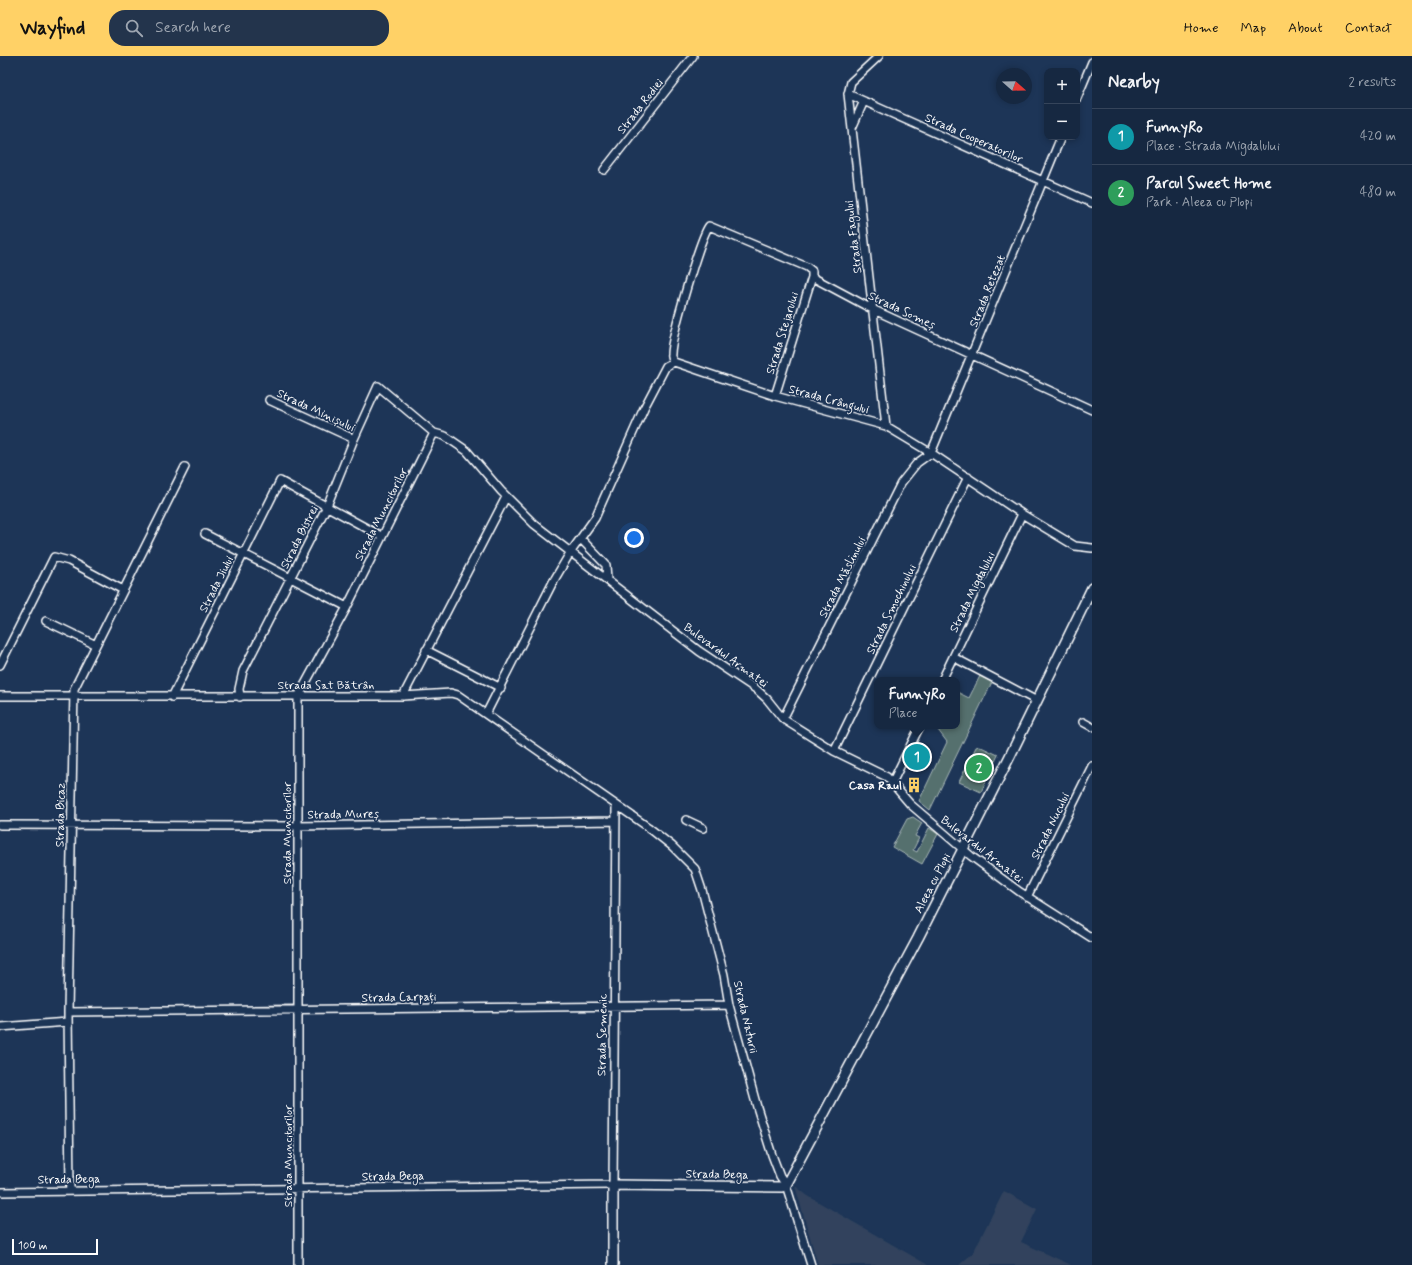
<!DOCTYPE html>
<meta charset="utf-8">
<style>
:root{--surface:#162841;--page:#23344c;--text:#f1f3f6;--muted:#9ea6b1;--line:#35445a;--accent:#ffd166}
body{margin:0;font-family:Mynerve,sans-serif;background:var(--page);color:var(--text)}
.controls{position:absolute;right:12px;top:12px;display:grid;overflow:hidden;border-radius:8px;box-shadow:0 2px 6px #0003}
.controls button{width:36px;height:36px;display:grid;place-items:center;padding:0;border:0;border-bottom:1px solid var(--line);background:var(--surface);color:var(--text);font:20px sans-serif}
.compass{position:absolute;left:996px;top:12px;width:36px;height:36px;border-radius:50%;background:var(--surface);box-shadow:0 2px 6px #0003;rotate:110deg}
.scale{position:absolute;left:12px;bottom:10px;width:86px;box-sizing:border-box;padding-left:4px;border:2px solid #fff;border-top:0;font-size:11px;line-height:14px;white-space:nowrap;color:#fff;-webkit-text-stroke:3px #1d3557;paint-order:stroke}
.you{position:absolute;left:634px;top:482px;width:14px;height:14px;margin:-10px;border:3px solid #fff;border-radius:50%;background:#1a73e8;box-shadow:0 0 0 6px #1a73e833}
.badge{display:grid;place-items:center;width:26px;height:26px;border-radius:50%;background:var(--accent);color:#fff;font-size:13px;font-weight:700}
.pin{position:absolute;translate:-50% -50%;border:2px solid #fff;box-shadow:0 1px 4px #0006}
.popup{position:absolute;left:874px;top:621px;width:86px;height:52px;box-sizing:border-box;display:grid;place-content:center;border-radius:8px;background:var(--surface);filter:drop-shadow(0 1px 3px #0005);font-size:13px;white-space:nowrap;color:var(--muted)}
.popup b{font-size:15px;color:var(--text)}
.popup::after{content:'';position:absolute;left:50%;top:100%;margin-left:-8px;border:8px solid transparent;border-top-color:var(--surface)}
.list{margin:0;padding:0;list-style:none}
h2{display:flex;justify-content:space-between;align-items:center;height:52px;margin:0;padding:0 16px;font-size:17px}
h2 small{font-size:13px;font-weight:400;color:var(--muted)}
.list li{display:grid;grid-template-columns:26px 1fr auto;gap:12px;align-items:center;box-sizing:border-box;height:56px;padding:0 16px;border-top:1px solid var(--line)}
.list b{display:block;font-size:15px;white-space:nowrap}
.list p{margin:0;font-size:13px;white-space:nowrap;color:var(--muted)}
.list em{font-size:13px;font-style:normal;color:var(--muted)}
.icon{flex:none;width:22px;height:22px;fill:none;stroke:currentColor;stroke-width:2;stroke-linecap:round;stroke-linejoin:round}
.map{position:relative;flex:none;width:1092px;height:1209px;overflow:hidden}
header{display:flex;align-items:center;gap:24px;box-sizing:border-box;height:56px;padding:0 20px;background:var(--accent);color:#111}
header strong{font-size:19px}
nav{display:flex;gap:22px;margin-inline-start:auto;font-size:14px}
.search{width:280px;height:36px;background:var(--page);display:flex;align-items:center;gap:10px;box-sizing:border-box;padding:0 14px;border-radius:16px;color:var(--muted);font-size:15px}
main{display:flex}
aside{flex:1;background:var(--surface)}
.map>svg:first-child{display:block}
</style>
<header>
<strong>Wayfind</strong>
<div class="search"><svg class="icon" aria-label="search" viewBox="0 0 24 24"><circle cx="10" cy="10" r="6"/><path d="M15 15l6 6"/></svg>Search here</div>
<nav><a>Home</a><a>Map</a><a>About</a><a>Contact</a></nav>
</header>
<main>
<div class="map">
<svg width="1092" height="1209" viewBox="0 0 1092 1209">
<rect width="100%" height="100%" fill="#1d3557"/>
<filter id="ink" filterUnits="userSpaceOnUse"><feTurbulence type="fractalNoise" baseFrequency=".025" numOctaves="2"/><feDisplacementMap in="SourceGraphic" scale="8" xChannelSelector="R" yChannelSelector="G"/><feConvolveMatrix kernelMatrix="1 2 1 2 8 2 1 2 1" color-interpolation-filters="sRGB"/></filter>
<g filter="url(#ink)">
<path fill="#31435d" d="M 795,1130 L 808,1140 L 928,1209 L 818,1209 Z
M 1004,1135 L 1037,1153 L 1021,1186 L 1071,1209 L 959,1209 L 973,1197 Z"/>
<path fill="#54706e" stroke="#aab8b6" d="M 980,620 L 992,626 L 930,754 L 919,745 L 947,686 L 935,670 L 957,670 L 957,636 L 969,642 Z
M 979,690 L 998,699 L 981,736 L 959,726 L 976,691 Z
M 913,761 L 922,767 L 915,780 L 919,782 L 913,794 L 917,796 L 929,772 L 938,778 L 922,808 L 892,791 L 907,763 Z"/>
<path fill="#466e8d" stroke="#90a8bb" d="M 982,697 L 991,707 L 986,712 L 977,701 Z"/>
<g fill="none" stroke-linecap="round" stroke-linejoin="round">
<defs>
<path id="street" d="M 879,0 L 851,26 L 848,38 L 886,370
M 848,38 L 1092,147
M 1077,42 L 1092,6
M 852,72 L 864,45
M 604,114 L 693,0
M 812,221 L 872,253 L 1092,354
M 775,340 L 812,221 L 812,215 L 807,211 L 709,170 C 700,182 671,281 671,298 C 670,301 672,303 674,306 L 775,340 L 886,370 L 931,397 L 1022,458 L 1075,490 L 1092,492
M 269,344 L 354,383
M 931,397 L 1061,81
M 205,478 L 347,551
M 581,483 L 606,509 L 607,524
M 46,565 L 96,589
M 426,594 L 501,632
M 953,601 L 1037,645
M 0,609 L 54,501 L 69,505 L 123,534
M 942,624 L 1022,458
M 0,640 L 403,640 L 451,637 L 458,639 L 648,771 L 672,790 L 695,813 L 702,834 L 724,919 L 729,949 L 757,1051 L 772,1099 L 780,1120 L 786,1129 L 811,1209
M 403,640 L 506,441
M 172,641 L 280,425 L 381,480
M 240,641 L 239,633 L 243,615 L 327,450 L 354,383 L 378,330 L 434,377 L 445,380 L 467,395 L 501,435 L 534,468 L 699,595 L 756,633 L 767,643 L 783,663 L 834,695 L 887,721 L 910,748 L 971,800 L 1020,836 L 1092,882
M 486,658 L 553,526 L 570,497 L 595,462 L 644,352 L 666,310 L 674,306
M 783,663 L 901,427 L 917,407 L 931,397
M 1083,666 L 1092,671
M 834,695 L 968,421
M 892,727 L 920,670
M 686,764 L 703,772
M 0,769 L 298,770 L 615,765
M 1027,841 L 1092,710
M 68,956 L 729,949
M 0,971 L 68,966
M 70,1134 L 68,956 L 74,633 L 185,411
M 0,1136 L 613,1129 L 616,750
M 298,1209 L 298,641 L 347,551 L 434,377"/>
<path id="secondary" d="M 613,1209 L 613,1129 L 782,1131 L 786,1129 L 918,882 L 1010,700 L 1092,532"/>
</defs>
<use href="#street" stroke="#fff" stroke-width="10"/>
<use href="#secondary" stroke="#fff" stroke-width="12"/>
<use href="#street" stroke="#1d3557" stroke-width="7"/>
<use href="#secondary" stroke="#1d3557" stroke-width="9"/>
</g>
</g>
<defs>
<symbol id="building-bare" viewBox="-9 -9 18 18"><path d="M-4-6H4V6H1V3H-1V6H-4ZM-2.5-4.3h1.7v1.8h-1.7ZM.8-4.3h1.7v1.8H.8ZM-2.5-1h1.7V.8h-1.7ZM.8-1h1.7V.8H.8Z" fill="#ffd166" stroke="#1d3557" stroke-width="2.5" paint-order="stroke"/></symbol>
</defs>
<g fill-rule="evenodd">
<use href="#building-bare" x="903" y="718" width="22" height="22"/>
</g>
<g text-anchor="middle" stroke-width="3.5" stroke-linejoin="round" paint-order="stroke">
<g font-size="12" fill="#fff" stroke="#1d3557">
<text transform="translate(640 50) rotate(-52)" y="4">Strada Rodiei</text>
<text transform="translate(974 82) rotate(24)" y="4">Strada Cooperatorilor</text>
<text transform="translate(853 181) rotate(-97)" y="4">Strada Fagului</text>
<text transform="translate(987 235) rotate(-68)" y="4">Strada Retezat</text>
<text transform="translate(902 254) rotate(25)" y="4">Strada Someș</text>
<text transform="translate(782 277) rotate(-73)" y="4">Strada Stejarului</text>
<text transform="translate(829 343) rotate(15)" y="4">Strada Crângului</text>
<text transform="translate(316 354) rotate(25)" y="4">Strada Minișului</text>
<text transform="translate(381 458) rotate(-63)" y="4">Strada Muncitorilor</text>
<text transform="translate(299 481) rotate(-63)" y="4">Strada Bistrei</text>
<text transform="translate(842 521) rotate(-63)" y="4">Strada Măslinului</text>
<text transform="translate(216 528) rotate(-63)" y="4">Strada Jiului</text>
<text transform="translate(972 536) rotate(-64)" y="4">Strada Migdalului</text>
<text transform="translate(891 553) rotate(-64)" y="4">Strada Smochinului</text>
<text transform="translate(726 599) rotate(36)" y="4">Bulevardul Armatei</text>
<text x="326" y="633">Strada Sat Bătrân</text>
<text transform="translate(343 758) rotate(-1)" y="4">Strada Mureș</text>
<text transform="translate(60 759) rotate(-89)" y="4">Strada Bicaz</text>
<text transform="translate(1050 770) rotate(-64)" y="4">Strada Nucului</text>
<text transform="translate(287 777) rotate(-90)" y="4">Strada Muncitorilor</text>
<text transform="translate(982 793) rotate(38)" y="4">Bulevardul Armatei</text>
<text transform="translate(932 827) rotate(-63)" y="4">Aleea cu Plopi</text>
<text transform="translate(399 941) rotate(-1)" y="4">Strada Carpați</text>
<text transform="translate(746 961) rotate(77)" y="4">Strada Naturii</text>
<text transform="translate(602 979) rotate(-89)" y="4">Strada Semenic</text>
<text transform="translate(288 1100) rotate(-90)" y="4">Strada Muncitorilor</text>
<text transform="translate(717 1118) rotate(1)" y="4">Strada Bega</text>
<text transform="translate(393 1120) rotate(-1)" y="4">Strada Bega</text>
<text transform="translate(69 1123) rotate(-1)" y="4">Strada Bega</text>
</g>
<g font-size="12" font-weight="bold" fill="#fff" stroke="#1d3557" text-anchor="end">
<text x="902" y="733">Casa Raul</text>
</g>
</g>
</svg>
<div class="controls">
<button>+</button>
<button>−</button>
</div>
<svg class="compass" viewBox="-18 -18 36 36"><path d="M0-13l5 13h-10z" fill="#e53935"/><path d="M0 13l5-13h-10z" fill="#9ea6b1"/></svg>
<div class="scale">100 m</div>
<div class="you"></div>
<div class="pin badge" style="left:917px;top:701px;background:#0f9aa8">1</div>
<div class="popup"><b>FunnyRo</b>Place</div>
<div class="pin badge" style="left:979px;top:712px;background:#2e9e5b">2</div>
</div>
<aside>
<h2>Nearby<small>2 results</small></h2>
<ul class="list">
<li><span class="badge" style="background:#0f9aa8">1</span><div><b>FunnyRo</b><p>Place · Strada Migdalului</p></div><em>420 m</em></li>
<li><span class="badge" style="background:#2e9e5b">2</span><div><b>Parcul Sweet Home</b><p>Park · Aleea cu Plopi</p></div><em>480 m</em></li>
</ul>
</aside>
</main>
